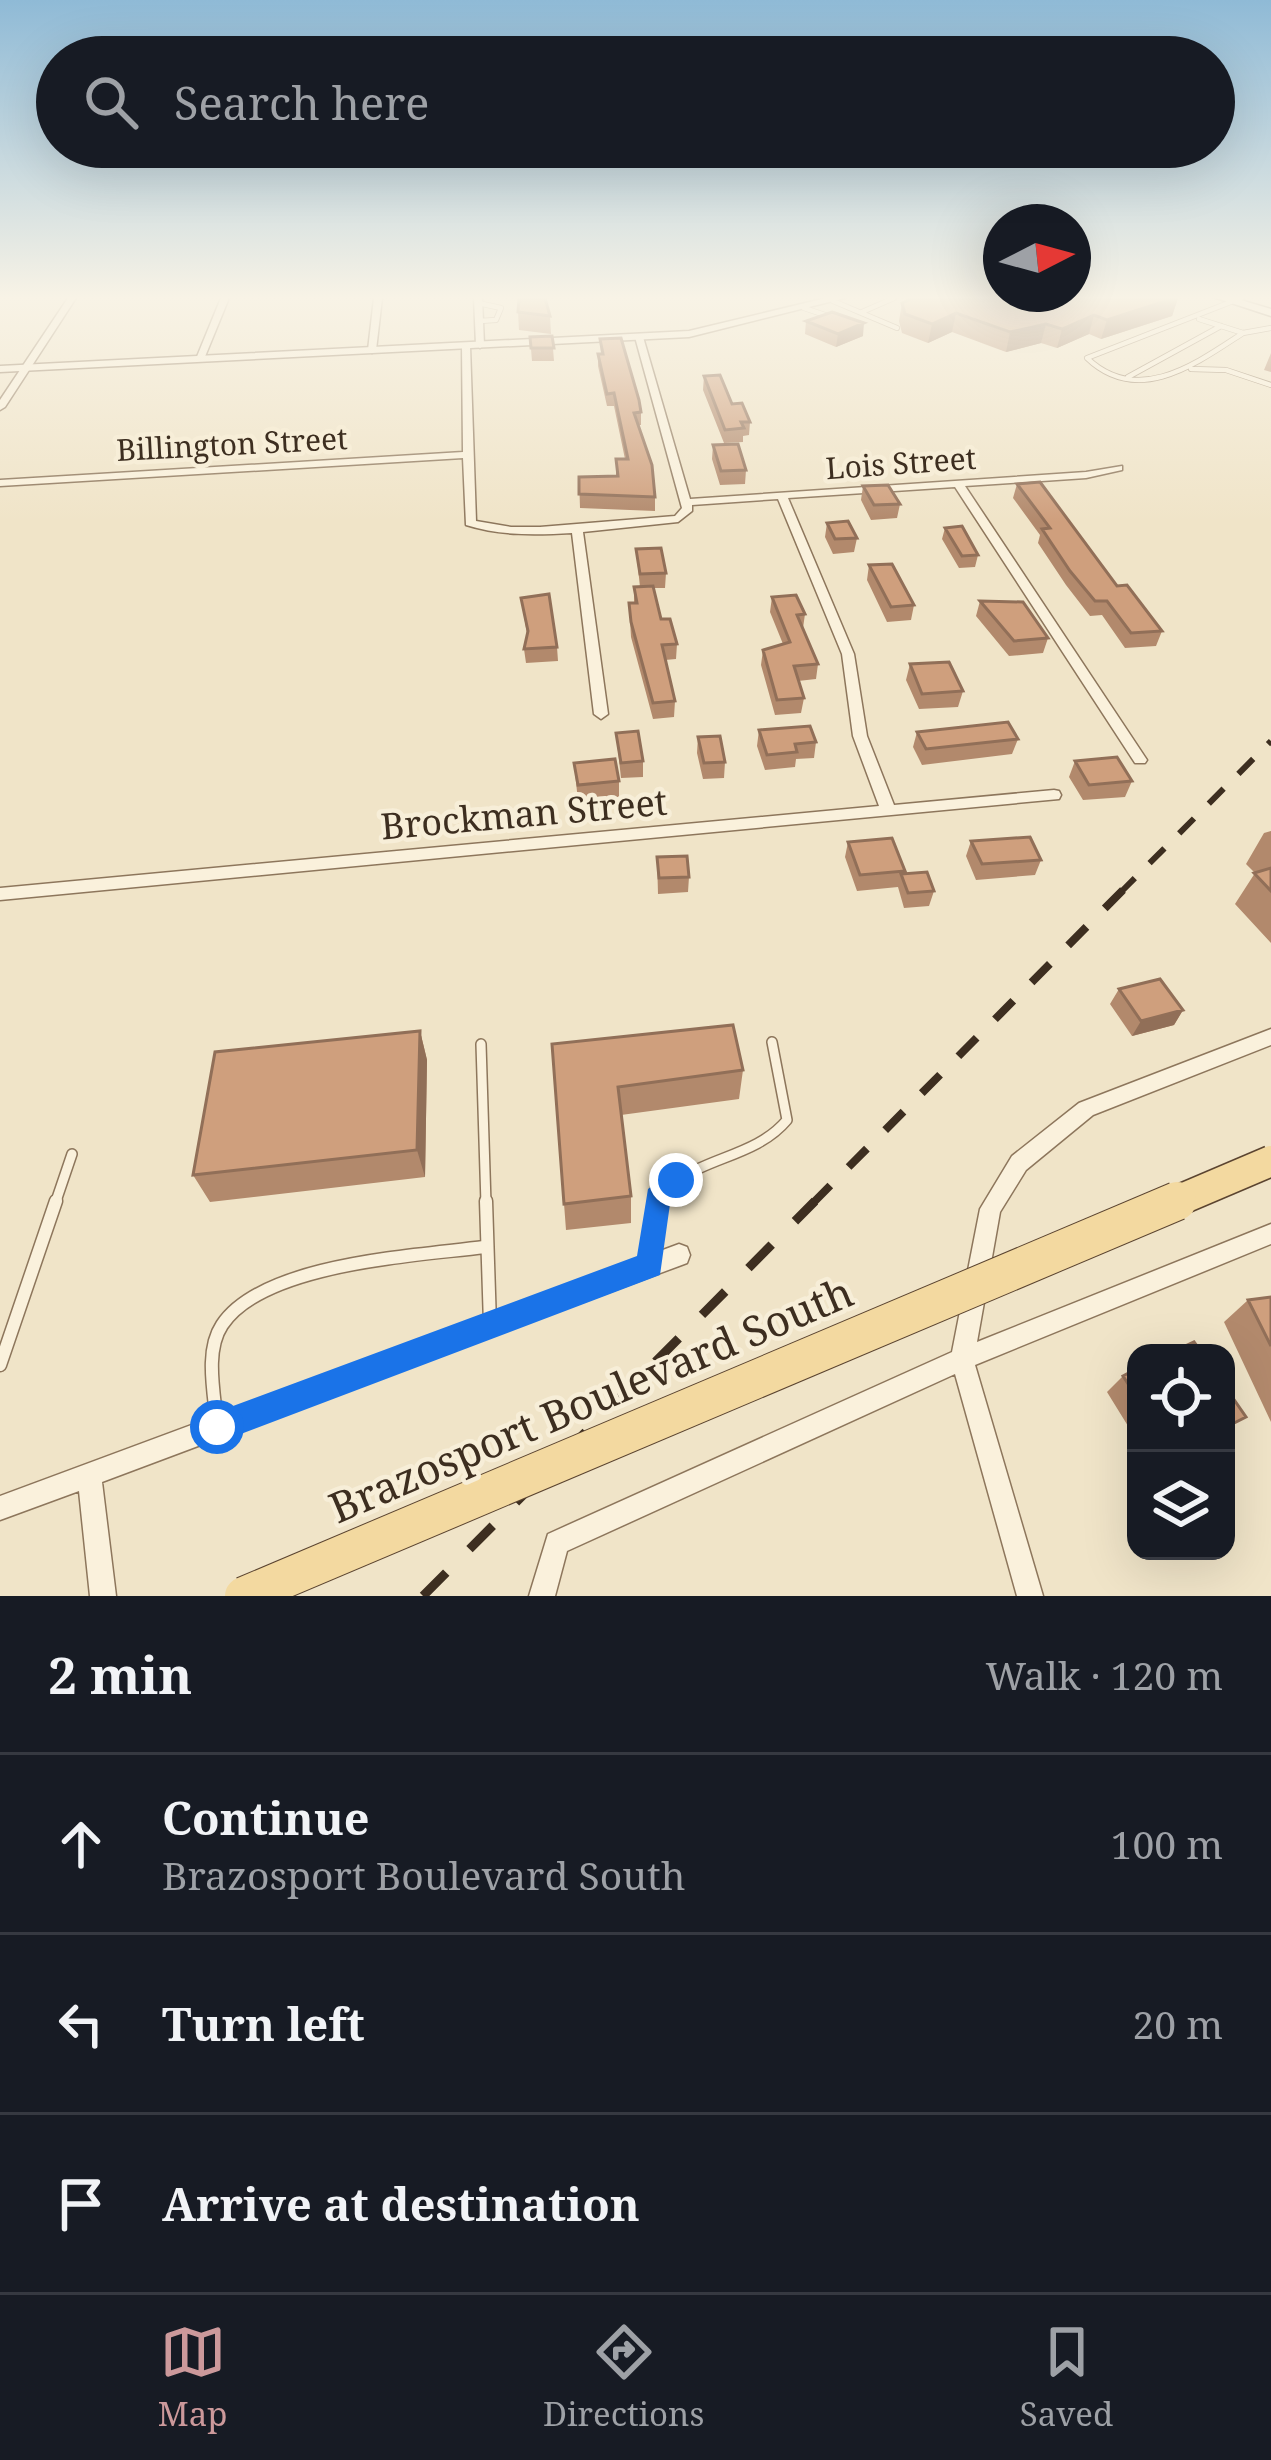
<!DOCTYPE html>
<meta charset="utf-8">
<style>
:root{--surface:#171b24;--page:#20242c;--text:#f1f3f6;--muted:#9ea1a6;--line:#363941;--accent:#cc999b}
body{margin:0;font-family:"Noto Serif",serif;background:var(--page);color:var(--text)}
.controls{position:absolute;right:36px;bottom:36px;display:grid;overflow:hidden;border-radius:24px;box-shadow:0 12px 48px #0002}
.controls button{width:108px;height:108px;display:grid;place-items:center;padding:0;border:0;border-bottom:3px solid var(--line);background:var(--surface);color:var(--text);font:60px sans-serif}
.compass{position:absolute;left:983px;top:204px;width:108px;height:108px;border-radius:50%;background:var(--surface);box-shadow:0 12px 48px #0002;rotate:84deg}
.stop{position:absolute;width:36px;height:36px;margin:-27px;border:9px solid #1a73e8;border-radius:50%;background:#fff}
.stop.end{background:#1a73e8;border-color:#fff;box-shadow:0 3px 12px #0008}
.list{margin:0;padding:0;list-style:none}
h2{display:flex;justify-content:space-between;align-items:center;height:156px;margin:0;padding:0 48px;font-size:51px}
h2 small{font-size:39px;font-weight:400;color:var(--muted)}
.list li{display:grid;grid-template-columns:78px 1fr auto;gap:36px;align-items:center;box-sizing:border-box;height:180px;padding:0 48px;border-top:3px solid var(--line)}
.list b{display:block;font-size:45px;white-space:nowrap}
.list p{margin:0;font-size:39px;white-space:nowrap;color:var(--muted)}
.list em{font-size:39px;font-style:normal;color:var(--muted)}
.icon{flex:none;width:66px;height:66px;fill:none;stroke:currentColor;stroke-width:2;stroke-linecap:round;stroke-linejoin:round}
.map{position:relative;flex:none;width:1271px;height:1596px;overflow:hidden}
.search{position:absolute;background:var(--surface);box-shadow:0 12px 48px #0002;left:36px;right:36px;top:36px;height:132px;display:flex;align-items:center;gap:30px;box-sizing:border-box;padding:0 42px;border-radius:66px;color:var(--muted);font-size:45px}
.sheet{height:696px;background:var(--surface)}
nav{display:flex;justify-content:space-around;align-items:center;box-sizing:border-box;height:168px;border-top:3px solid var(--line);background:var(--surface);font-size:33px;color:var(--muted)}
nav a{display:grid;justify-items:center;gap:6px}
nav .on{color:var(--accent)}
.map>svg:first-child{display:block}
</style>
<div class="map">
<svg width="1271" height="1596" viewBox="0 0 1271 1596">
<rect width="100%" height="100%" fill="#f0e4c8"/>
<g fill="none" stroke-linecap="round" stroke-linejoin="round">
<defs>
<path id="service-far2" d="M 1241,298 L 1087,358 C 1138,407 1197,363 1243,333
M 833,301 L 897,328
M 478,303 L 501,308 L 496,320 L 479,321
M 804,308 L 831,317
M 862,312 L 894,298
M 1199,319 L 1243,333 L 1271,328
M 1191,369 L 1226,370 L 1271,385
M 1128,377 L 1221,326"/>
<path id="service-far1" d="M 481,1044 L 486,1204
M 55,1204 L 72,1154
M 655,1204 C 685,1156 751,1163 787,1120 L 772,1042"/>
<path id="service" d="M 486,1201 L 490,1324
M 650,1264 L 657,1201
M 0,1365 L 56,1201
M 217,1426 C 215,1396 204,1352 222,1325 C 263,1263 416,1256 484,1247"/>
<path id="minor" d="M 68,298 L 76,298 L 5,407 L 0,410 L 0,400 Z
M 221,298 L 229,298 L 204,359 L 197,361 L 196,359 Z
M 374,298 L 382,298 L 376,350 L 372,353 L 368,350 Z
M 474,298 L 482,298 L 484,345 L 480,348 L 476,345 Z
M 639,334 L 643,337 L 690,499 L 1086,472 L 1122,466 L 1122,470 L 1086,478 L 965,486 L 1145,757 L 1147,760 L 1145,763 L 1135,763 L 955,487 L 788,498 L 854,654 L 867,736 L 894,805 L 1054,790 L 1059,791 L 1061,795 L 1059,799 L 0,900 L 0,888 L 879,806 L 853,736 L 842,654 L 778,499 L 692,505 L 692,511 L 678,522 L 583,532 L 608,714 L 601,719 L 594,714 L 572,533 C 536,535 501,536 466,525 L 463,458 L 0,486 L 0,480 L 463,452 L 462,346 L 466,343 L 470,346 L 476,521 L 511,527 L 540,527 L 675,516 L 682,508 L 635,337 Z
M 1271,1029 L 1271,1045 L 1093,1115 L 1026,1170 L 1000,1212 L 977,1342 L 1271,1224 L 1271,1244 L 975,1365 L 1043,1596 L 1017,1596 L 955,1374 L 567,1551 L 555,1596 L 529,1596 L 548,1534 L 952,1352 L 980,1209 L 1012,1156 L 1079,1103 Z
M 679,1244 L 687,1247 L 690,1255 L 687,1263 L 679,1266 L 102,1482 L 116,1596 L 90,1596 L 79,1491 L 0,1520 L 0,1496 Z"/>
<path id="tertiary" d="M 826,298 L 845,298 L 689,337 L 0,372 L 0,366 L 689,331 Z"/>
<path id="secondary" d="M 1216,298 L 1234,298 L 1271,309 L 1271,316 Z"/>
</defs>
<use href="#service-far2" stroke="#8d765c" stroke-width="6"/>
<use href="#service-far1" stroke="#8d765c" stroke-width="12"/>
<use href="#service" stroke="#8d765c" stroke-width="15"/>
<use href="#minor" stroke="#8d765c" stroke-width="3"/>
<use href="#tertiary" stroke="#8d765c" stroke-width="3"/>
<use href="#secondary" stroke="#6f573f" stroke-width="3"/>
<use href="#service-far2" stroke="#faf1dc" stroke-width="4.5"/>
<use href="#service-far1" stroke="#faf1dc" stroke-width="9"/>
<use href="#service" stroke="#faf1dc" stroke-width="12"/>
<use href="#minor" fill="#faf1dc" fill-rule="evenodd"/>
<use href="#tertiary" fill="#faf1dc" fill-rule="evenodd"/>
<use href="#secondary" fill="#faf1dc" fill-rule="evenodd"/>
<path stroke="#3d2e20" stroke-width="6" stroke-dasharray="21 21" stroke-linecap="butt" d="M 1120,893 L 1271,741"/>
<path stroke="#3d2e20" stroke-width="8" stroke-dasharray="26 26" stroke-linecap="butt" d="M 812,1204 L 1123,890"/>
<path stroke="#3d2e20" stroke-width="9" stroke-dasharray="33 33" stroke-linecap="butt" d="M 423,1596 L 815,1201"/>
<defs>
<path id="primary-bridge-far1" d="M 1170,1204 L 1271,1161"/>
<path id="primary-bridge" d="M 244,1596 L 1177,1201"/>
</defs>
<use href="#primary-bridge-far1" stroke="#5b4430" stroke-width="33" stroke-linecap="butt"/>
<use href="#primary-bridge" stroke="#5b4430" stroke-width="40" stroke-linecap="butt"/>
<use href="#primary-bridge-far1" stroke="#f3d9a0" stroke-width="30"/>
<use href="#primary-bridge" stroke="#f3d9a0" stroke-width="38"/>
</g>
<path fill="#b2896c" d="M 913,298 L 1178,298 L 1172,316 L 1101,339 L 1089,334 L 1057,348 L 1041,343 L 1006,352 L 952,332 L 928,343 L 902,333 L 899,321 L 902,303 Z
M 518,312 L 550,316 L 551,334 L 519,330 Z
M 806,321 L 863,336 L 836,347 L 805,334 Z
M 552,336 L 554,361 L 532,361 L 530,337 Z
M 600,339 L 641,412 L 641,425 L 639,425 L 655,497 L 655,511 L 580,508 L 579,477 L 616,476 L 616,459 L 625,459 L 614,406 L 607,406 L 598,366 L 598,354 L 601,354 Z
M 1271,353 L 1271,372 L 1264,370 Z
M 704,376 L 750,422 L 749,435 L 743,436 L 743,442 L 724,443 L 703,390 Z
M 713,445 L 746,470 L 745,484 L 720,485 L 712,459 Z
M 1017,484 L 1162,631 L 1156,646 L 1125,648 L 1102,615 L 1090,616 L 1066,585 L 1038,543 L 1040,535 L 1013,498 Z
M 863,486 L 900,504 L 897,518 L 871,520 L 861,500 Z
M 827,523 L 857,538 L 854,552 L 833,554 L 825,537 Z
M 945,528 L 978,555 L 975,567 L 959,568 L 942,539 Z
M 636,549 L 666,573 L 665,588 L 653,588 L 661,619 L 677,644 L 676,659 L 665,660 L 675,701 L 674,717 L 653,719 L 631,637 L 629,603 L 634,603 L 634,587 L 640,587 Z
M 869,565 L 914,605 L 911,620 L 887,622 L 867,580 Z
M 772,597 L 805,614 L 803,628 L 818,664 L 816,679 L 798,681 L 804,698 L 801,713 L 775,715 L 761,665 L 763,650 L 783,644 L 770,612 Z
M 521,598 L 557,647 L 558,661 L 526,663 L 524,649 L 527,634 Z
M 980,601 L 1048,638 L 1043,653 L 1009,656 L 976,616 Z
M 910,664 L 963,691 L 958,707 L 919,709 L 906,680 Z
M 759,730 L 816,742 L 814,758 L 796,759 L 795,767 L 765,770 L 757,746 Z
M 917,732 L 1018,739 L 1012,754 L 922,765 L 913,747 Z
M 616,733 L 643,761 L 643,777 L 621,778 Z
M 698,737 L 725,762 L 724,778 L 703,779 L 697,753 Z
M 1075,761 L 1132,781 L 1125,797 L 1083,800 L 1069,777 Z
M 574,763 L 619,781 L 619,797 L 578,801 Z
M 1271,831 L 1271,943 L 1235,904 L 1255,873 L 1246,864 L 1264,833 Z
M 971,841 L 1041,860 L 1035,875 L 976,880 L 966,856 Z
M 848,842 L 905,871 L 905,874 L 934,891 L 929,906 L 904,908 L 898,887 L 857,891 L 845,857 Z
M 657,857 L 689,877 L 688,892 L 658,894 Z
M 1119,989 L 1183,1010 L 1174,1025 L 1132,1036 L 1110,1004 Z
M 420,1031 L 427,1060 L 425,1177 L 210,1202 L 193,1175 Z
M 552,1044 L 743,1070 L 739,1099 L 621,1115 L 631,1196 L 631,1223 L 566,1230 Z
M 1271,1297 L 1271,1422 L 1224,1322 L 1248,1300 Z
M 1136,1369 L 1136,1439 L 1107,1392 L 1123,1376 Z"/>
<path fill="#916f58" d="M 1175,298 L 1178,298 L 1172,316 L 1101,339 L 1107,320 Z
M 956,313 L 952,332 L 928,343 L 932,324 Z
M 1094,315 L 1089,334 L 1057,348 L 1062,329 Z
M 864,323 L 863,336 L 836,347 L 838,334 Z
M 1046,324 L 1041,343 L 1006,352 L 1010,332 Z
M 1183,1010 L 1174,1025 L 1132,1036 L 1141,1021 Z
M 420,1031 L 427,1060 L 425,1177 L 417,1150 Z"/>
<path fill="#cf9f7d" stroke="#916f58" stroke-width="3" d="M 519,298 L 545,298 L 550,316 L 518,312 Z
M 913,298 L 1175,298 L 1107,320 L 1094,315 L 1062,329 L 1046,324 L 1010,332 L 956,313 L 932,324 L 905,314 L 902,303 Z
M 832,312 L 864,323 L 838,334 L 806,321 Z
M 552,336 L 554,348 L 531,348 L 530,337 Z
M 621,338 L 639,400 L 641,412 L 634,413 L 652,465 L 655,497 L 579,494 L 579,477 L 618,476 L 616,459 L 628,459 L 614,393 L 607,394 L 598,354 L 603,354 L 600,339 Z
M 720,375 L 732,404 L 742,403 L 750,422 L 741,422 L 744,428 L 725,430 L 704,376 Z
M 738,444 L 746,470 L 721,471 L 713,445 Z
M 1040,482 L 1117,586 L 1127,585 L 1162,631 L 1131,633 L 1107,601 L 1095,601 L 1070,571 L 1042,529 L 1050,528 L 1017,484 Z
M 888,485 L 900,504 L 874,505 L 863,486 Z
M 848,521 L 857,538 L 835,539 L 827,523 Z
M 962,526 L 978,555 L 962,556 L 945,528 Z
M 661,548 L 666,573 L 640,574 L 636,549 Z
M 892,564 L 914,605 L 891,607 L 869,565 Z
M 653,586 L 661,619 L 670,619 L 677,644 L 662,645 L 675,701 L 653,703 L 631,622 L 629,603 L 637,603 L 634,587 Z
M 549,594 L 557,647 L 524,649 L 528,631 L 521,598 Z
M 796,595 L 805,614 L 797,615 L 818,664 L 794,666 L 804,698 L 777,700 L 763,650 L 790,642 L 772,597 Z
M 980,601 L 1023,602 L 1048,638 L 1014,641 Z
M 949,662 L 963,691 L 922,694 L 910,664 Z
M 1008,722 L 1018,739 L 926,749 L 917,732 Z
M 810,726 L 816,742 L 795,744 L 797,752 L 767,755 L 759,730 Z
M 638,731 L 643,761 L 621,763 L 616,733 Z
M 720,736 L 725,762 L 704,763 L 698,737 Z
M 1117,757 L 1132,781 L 1089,785 L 1075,761 Z
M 615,759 L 619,781 L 578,785 L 574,763 Z
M 1030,837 L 1041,860 L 982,864 L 971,841 Z
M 892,838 L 905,871 L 860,875 L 848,842 Z
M 687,856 L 689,877 L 659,878 L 657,857 Z
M 1271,868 L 1271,891 L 1254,873 Z
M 927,872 L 934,891 L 908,893 L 901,874 Z
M 1160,979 L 1183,1010 L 1141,1021 L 1119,989 Z
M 733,1025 L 743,1070 L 618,1087 L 631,1196 L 564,1204 L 552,1044 Z
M 420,1031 L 417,1150 L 193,1175 L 215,1052 Z
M 1271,1297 L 1271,1346 L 1248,1300 Z
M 1194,1342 L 1202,1353 L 1170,1353 Z
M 1136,1369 L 1136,1396 L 1123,1376 Z
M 1226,1388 L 1246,1417 L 1226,1427 Z"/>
<linearGradient id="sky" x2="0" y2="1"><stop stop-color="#8fbad6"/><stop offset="0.57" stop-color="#f8f3e6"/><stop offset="1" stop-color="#f8f3e6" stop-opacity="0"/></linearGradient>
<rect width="1271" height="522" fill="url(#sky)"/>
<path fill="#1a73e8" d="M 676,1167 L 689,1180 L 670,1204 L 660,1275 L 217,1443 L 206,1438 L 202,1427 L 206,1416 L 637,1256 L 648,1189 Z"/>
<g text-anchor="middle" stroke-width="9" stroke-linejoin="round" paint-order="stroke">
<g font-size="30" fill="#3d2e20" stroke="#f7eed8">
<text transform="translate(232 445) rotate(-3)" y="10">Billington Street</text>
<text transform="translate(901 464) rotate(-4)" y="10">Lois Street</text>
</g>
<g font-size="36" fill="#3d2e20" stroke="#f7eed8">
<text transform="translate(524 814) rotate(-5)" y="13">Brockman Street</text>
</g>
<g font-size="42" fill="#3d2e20" stroke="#f7eed8">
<text transform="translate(591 1400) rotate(-23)" y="15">Brazosport Boulevard South</text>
</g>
</g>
</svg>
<div class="controls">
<button><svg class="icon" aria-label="locate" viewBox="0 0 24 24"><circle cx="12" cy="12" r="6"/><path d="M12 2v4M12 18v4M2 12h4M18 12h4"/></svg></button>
<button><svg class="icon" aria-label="layers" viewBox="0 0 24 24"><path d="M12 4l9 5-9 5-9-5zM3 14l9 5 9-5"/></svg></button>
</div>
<svg class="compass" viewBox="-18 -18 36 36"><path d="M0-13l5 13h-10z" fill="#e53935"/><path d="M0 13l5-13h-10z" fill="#9ea1a6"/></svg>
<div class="stop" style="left:217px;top:1427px"></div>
<div class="stop end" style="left:676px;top:1180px"></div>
<div class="search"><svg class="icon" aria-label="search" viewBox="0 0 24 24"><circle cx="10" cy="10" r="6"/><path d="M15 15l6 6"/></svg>Search here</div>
</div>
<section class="sheet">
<h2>2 min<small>Walk · 120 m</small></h2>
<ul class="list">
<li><svg class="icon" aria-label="ahead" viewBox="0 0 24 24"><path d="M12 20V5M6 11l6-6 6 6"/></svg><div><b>Continue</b><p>Brazosport Boulevard South</p></div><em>100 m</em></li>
<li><svg class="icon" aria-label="left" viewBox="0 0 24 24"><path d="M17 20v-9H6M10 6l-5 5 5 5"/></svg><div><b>Turn left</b></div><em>20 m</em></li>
<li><svg class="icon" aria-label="arrive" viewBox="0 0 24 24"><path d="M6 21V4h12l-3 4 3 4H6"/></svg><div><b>Arrive at destination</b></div></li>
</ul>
</section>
<nav>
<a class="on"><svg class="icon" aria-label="map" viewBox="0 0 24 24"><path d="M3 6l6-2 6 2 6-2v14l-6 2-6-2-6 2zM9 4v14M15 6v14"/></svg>Map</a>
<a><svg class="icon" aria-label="directions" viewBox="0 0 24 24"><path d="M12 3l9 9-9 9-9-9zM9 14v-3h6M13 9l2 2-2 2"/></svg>Directions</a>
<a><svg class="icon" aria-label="saved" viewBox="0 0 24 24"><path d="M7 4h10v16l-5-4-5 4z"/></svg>Saved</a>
</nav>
